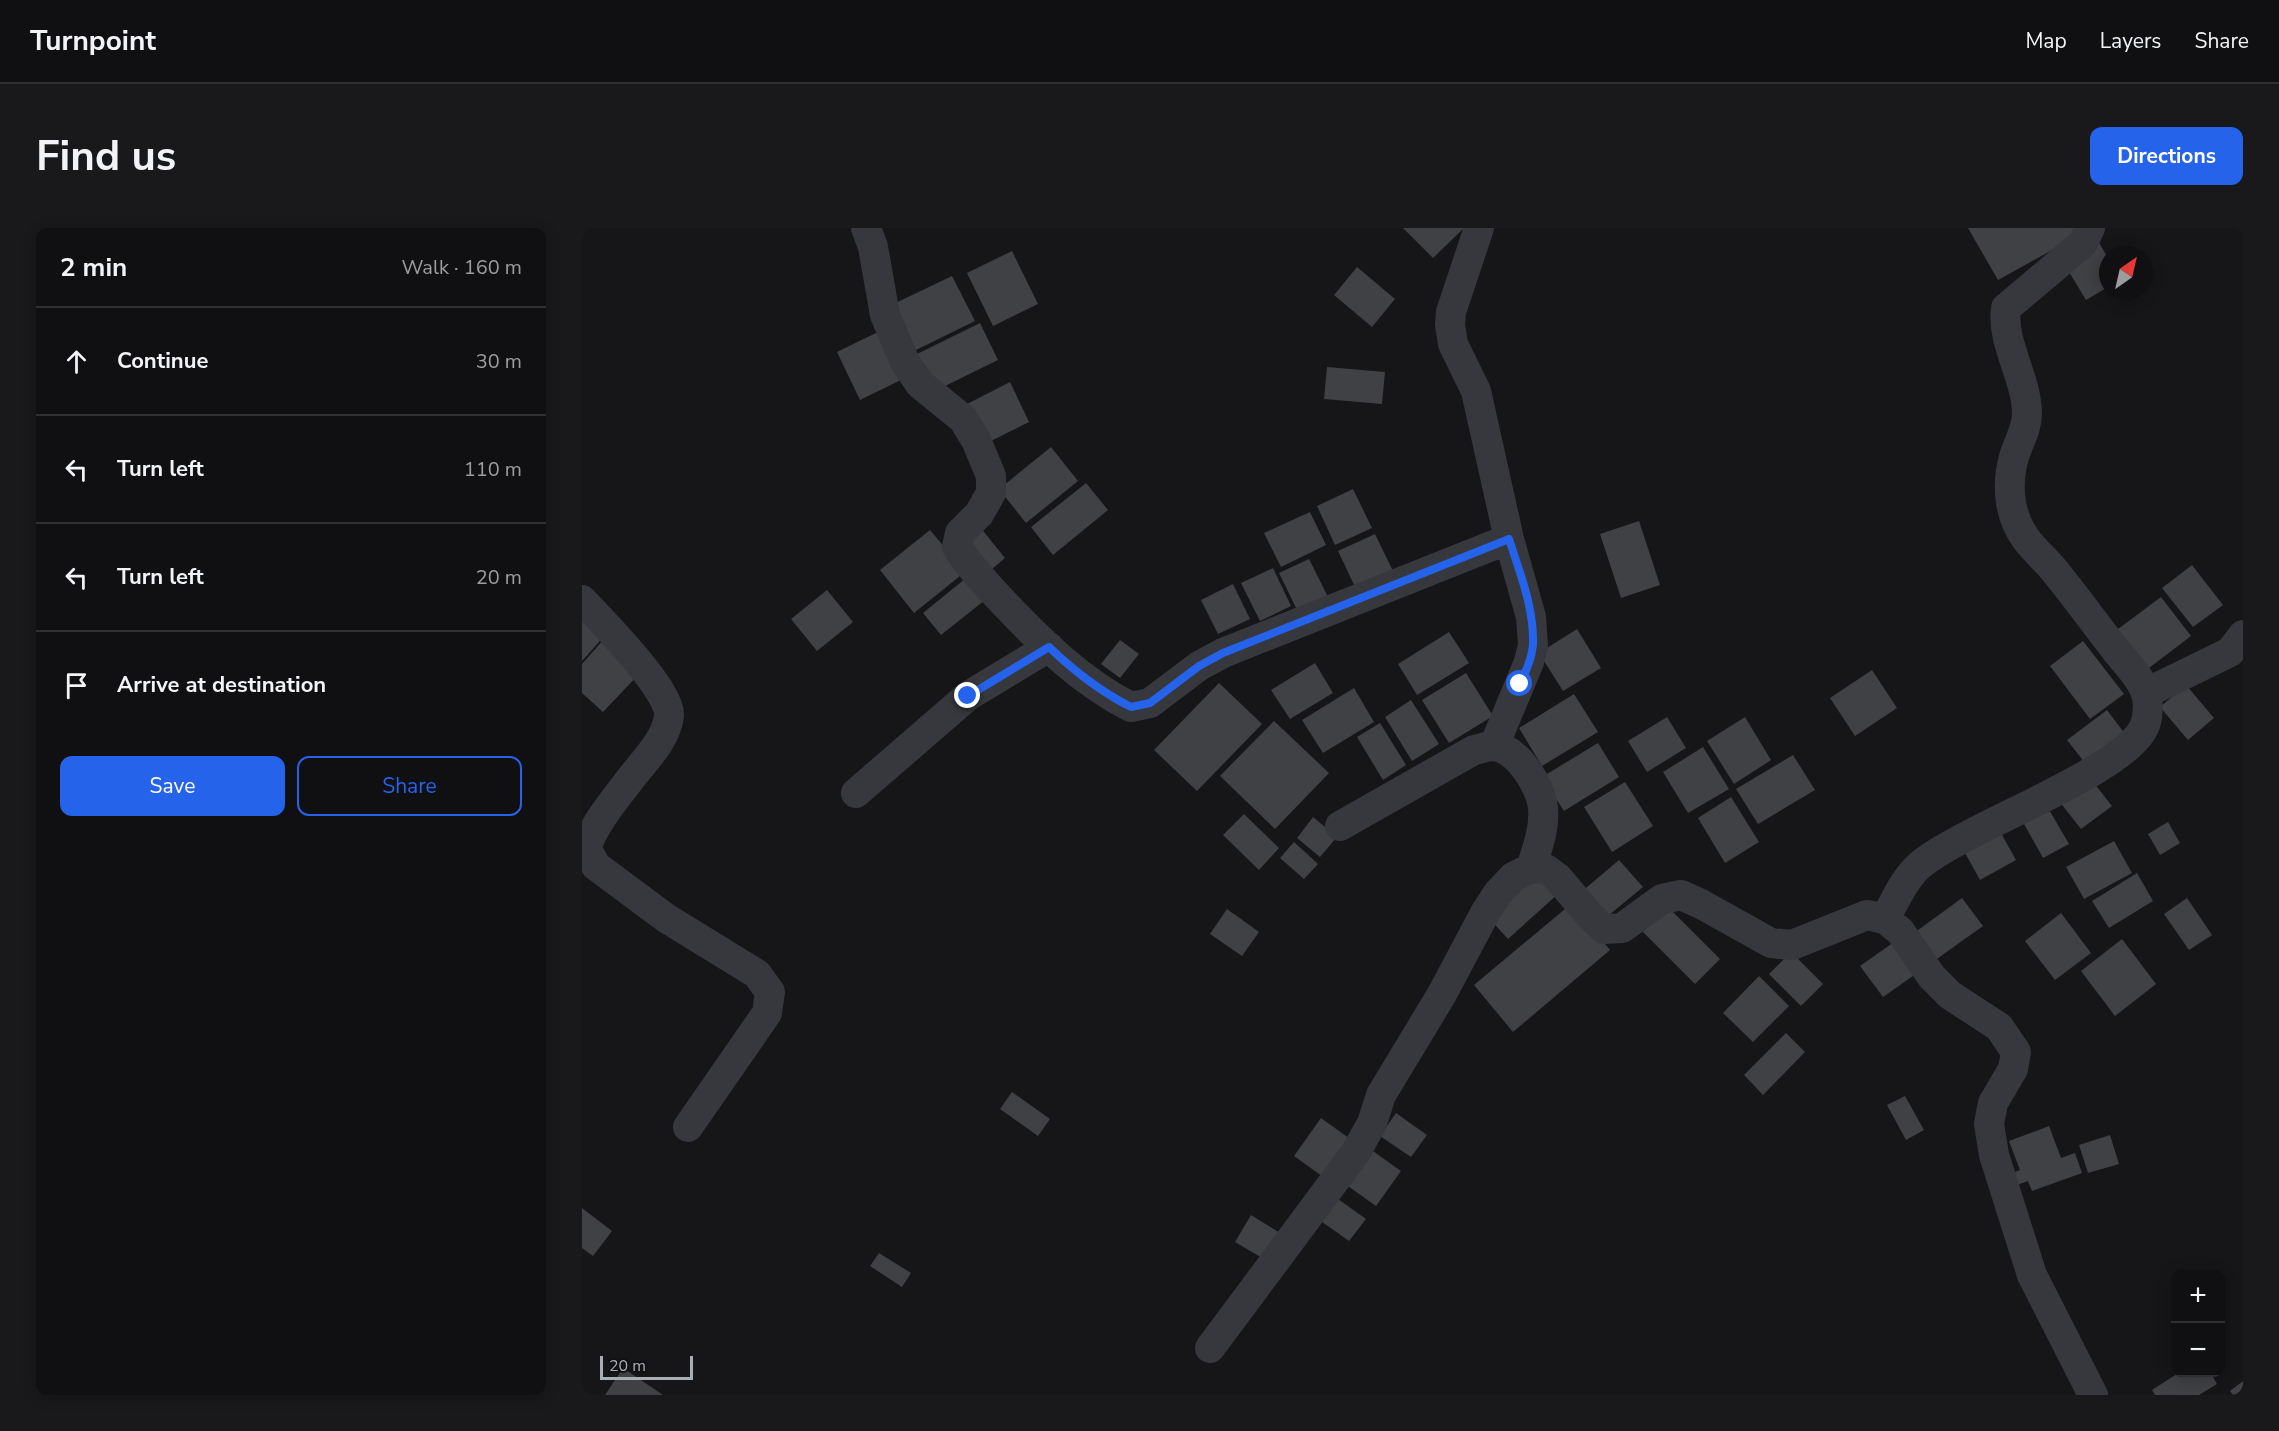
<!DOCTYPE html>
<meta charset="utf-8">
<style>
:root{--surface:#101012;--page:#19191b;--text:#f1f3f6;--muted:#9c9d9f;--line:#303032;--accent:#2563eb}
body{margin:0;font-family:"Nunito Sans",sans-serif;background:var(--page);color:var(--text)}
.controls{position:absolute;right:18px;bottom:18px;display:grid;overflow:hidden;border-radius:12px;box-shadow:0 3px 15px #0003}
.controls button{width:54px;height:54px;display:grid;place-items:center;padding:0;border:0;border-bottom:2px solid var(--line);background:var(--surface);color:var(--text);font:30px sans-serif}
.compass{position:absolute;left:1517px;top:18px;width:54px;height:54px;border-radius:50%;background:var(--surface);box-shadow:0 3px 15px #0003;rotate:34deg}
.scale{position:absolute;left:18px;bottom:15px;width:93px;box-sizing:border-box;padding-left:6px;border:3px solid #a8adb8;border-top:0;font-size:16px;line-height:21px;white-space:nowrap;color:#a8adb8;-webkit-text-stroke:4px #111113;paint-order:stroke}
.stop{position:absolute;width:18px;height:18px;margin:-14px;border:4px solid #2563eb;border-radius:50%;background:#fff}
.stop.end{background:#2563eb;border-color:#fff;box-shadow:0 2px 6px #0008}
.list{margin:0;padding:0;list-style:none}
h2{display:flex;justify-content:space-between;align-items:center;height:78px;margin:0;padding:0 24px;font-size:26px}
h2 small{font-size:20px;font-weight:400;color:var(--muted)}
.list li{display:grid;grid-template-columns:39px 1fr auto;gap:18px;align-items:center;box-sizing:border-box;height:108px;padding:0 24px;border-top:2px solid var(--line)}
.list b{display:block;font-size:22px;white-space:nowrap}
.list em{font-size:20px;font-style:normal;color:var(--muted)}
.actions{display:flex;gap:12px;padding:18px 24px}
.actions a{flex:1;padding:14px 0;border:2px solid var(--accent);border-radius:12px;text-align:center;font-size:21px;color:var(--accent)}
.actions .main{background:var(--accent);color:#fff}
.icon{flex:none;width:33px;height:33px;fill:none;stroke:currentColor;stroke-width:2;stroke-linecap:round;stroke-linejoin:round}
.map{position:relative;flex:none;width:1661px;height:1167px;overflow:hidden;border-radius:12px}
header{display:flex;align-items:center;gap:36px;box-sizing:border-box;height:84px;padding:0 30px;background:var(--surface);border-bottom:2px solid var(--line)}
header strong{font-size:28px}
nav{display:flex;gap:33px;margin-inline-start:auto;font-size:21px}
.intro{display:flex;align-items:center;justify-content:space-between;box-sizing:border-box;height:144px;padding:0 36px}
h1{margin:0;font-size:42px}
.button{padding:15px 27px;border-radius:12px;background:var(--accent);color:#fff;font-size:21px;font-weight:700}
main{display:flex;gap:36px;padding:0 36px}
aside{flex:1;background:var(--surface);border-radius:12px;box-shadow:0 3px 15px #0003}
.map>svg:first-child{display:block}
</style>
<header>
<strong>Turnpoint</strong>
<nav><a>Map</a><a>Layers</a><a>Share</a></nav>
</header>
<div class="intro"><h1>Find us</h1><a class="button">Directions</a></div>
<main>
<aside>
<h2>2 min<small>Walk · 160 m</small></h2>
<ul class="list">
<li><svg class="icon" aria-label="ahead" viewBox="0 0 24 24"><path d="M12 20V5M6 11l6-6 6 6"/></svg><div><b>Continue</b></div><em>30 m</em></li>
<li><svg class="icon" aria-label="left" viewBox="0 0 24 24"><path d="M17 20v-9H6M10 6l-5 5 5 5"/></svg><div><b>Turn left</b></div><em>110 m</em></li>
<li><svg class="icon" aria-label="left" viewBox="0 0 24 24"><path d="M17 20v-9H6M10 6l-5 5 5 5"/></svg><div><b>Turn left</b></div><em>20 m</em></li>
<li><svg class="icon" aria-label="arrive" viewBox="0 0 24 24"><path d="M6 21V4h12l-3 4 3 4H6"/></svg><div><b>Arrive at destination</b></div></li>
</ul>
<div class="actions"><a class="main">Save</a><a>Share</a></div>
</aside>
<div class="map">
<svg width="1661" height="1167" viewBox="0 0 1661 1167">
<rect width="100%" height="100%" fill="#161618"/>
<path fill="#404145" d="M 821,0 L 882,0 L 851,30 Z
M 1386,0 L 1496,0 L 1499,6 L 1416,52 Z
M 1516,13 L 1526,30 L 1526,59 L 1504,72 L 1481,34 Z
M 430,23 L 456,76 L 411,98 L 385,45 Z
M 775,39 L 813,71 L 790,99 L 752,67 Z
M 370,48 L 393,93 L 328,125 L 305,79 Z
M 398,95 L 416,132 L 351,164 L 333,127 Z
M 300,102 L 323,150 L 278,172 L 255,124 Z
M 745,139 L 803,144 L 800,176 L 742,171 Z
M 428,154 L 447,194 L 405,215 L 385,176 Z
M 469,219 L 496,253 L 444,295 L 417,261 Z
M 504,255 L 526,282 L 471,327 L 449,299 Z
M 771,261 L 790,300 L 753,317 L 735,278 Z
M 728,284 L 744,317 L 699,339 L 682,305 Z
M 1057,293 L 1078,357 L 1039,370 L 1018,306 Z
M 398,299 L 423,330 L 403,347 L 378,316 Z
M 348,302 L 383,344 L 332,385 L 298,342 Z
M 793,306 L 811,343 L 774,361 L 756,323 Z
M 727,331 L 747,371 L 717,386 L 697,345 Z
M 1610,337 L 1641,377 L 1611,399 L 1580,360 Z
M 691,340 L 709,378 L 678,393 L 659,355 Z
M 389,346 L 408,368 L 359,407 L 341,385 Z
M 651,356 L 668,391 L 636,406 L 619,372 Z
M 245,362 L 271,394 L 235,423 L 209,391 Z
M 1579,369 L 1609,408 L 1563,443 L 1532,404 Z
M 0,380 L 26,404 L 0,433 Z
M 995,401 L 1019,440 L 981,463 L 957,425 Z
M 867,404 L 887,435 L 835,467 L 816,436 Z
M 23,410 L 59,444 L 21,484 L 0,465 L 0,436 Z
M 538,412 L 557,426 L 538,450 L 519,436 Z
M 1501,413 L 1542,466 L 1508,491 L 1468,438 Z
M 733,435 L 751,465 L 708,491 L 689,462 Z
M 1290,442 L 1315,480 L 1273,508 L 1248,470 Z
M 884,445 L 911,488 L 867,515 L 840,472 Z
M 637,455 L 680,496 L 615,563 L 572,522 Z
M 1604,457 L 1632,490 L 1606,512 L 1578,479 Z
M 772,460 L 792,494 L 741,525 L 720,492 Z
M 992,466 L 1016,504 L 960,538 L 937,500 Z
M 829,472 L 857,516 L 830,533 L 803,489 Z
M 1525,482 L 1546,510 L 1507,540 L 1485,512 Z
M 1085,489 L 1104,520 L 1065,544 L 1046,513 Z
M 1163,489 L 1189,532 L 1152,556 L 1125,513 Z
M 692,493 L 747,545 L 693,601 L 638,548 Z
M 798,495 L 824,537 L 801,552 L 775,509 Z
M 1016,515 L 1037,549 L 982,583 L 960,549 Z
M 1121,519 L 1147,561 L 1106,585 L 1081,544 Z
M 1211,527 L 1233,562 L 1176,596 L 1154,561 Z
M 1508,550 L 1530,578 L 1499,601 L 1477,573 Z
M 1043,554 L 1071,598 L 1030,624 L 1002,579 Z
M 1149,569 L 1177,614 L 1143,635 L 1116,590 Z
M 1462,573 L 1487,616 L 1461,630 L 1437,587 Z
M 662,586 L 697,620 L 677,642 L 641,607 Z
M 731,589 L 755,609 L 738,629 L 715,610 Z
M 1586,594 L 1598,615 L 1578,627 L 1566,606 Z
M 1414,596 L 1434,632 L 1398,652 L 1378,616 Z
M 1532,613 L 1550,645 L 1502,671 L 1484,639 Z
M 712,614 L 736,636 L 722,651 L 698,630 Z
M 1037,632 L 1061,659 L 1021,692 L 998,665 Z
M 957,642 L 977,665 L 926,711 L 905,688 Z
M 1555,645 L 1571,673 L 1527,700 L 1510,673 Z
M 1380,670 L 1401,698 L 1352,733 L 1332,705 Z
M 1605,670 L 1630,707 L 1607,722 L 1582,686 Z
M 989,676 L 1028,722 L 931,804 L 892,757 Z
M 1083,676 L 1138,731 L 1113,756 L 1058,701 Z
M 645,681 L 677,704 L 660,728 L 628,706 Z
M 1479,685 L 1509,725 L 1473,752 L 1443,713 Z
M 1540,711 L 1574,756 L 1533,788 L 1499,743 Z
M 1315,712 L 1338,743 L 1301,769 L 1278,738 Z
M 1209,724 L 1241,756 L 1219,778 L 1187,746 Z
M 1177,748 L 1207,778 L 1171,814 L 1141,785 Z
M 1204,805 L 1223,824 L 1181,867 L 1162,847 Z
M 430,864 L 468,891 L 456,908 L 418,881 Z
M 1323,868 L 1342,902 L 1324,912 L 1305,877 Z
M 814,885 L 845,907 L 829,929 L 798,908 Z
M 739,890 L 771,913 L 744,951 L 712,928 Z
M 1467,898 L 1479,930 L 1493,925 L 1500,945 L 1450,963 L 1446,953 L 1432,958 L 1428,946 L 1438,942 L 1427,913 Z
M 1528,907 L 1537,936 L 1506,945 L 1497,917 Z
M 788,921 L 819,943 L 794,978 L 763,956 Z
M 749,966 L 784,991 L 767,1013 L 733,989 Z
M 0,980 L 30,1003 L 11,1028 L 0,1020 Z
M 669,987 L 698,1005 L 682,1031 L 653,1014 Z
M 297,1025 L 329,1045 L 320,1059 L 288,1038 Z
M 41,1140 L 81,1167 L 23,1167 Z
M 1598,1144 L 1628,1144 L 1635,1156 L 1617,1167 L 1573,1167 L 1570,1162 Z
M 1661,1153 L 1661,1167 L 1651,1167 L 1648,1163 Z"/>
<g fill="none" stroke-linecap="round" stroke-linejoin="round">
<path stroke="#37383d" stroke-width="30" d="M 284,0 L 291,19 L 303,87 L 323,134 L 338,156 L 381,191 L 394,212 L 409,248 L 409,265 L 397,286 L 378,305 L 375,319 C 388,339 403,355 419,372 C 457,412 499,454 549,479 L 568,475 L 617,438 L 641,425 L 927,311
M 897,0 L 869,84 L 868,97 L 871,116 L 894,163 L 927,311 L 949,389 L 951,417 L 947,434 L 912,518
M 0,372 C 19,392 90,464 87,488 C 84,513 60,535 46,554 C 30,575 13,595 4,620 L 14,638 L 84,690 L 175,746 L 188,764 L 185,785 L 106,899
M 1564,465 L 1648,424 L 1661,407
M 274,565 L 386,468 L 467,419
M 758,598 L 892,522 C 898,521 905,518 910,518 C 935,519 959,558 961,580 C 963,600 955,622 949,640
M 1303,691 C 1313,673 1322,651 1338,637 C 1383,599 1546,543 1563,497 C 1566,489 1567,474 1564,466 C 1560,451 1545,436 1536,425 C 1514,397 1494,369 1472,342 C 1463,331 1452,322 1444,311 C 1427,288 1424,257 1432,229 C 1436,215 1445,201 1445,186 C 1445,150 1419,115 1424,80 L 1501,15 L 1508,0
M 628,1120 L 774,924 L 790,895 L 799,867 L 860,766 L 903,685 L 916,665 L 931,649 L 949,640 L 964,641 L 976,650 L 1008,688 L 1022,701 L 1040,700 L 1080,671 L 1099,667 L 1119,676 L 1189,715 L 1210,717 L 1285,687 L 1303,691 L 1318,703 L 1350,749 L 1368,767 L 1417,799 L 1434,824 L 1431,841 L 1411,875 L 1407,896 L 1412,927 L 1450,1047 L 1511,1167"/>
</g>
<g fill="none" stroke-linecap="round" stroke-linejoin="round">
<path stroke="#2563eb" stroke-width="8" d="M 386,468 L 467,419 C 492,443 519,464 549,479 L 568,475 L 617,438 L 641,425 L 927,311 C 938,345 952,380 951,416 C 950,430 944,443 938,456"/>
</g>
</svg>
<div class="controls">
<button>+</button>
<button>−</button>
</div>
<svg class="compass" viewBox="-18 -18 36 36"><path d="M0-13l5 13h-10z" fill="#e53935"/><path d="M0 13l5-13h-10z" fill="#9c9d9f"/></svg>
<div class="scale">20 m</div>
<div class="stop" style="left:938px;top:456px"></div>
<div class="stop end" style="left:386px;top:468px"></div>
</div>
</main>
